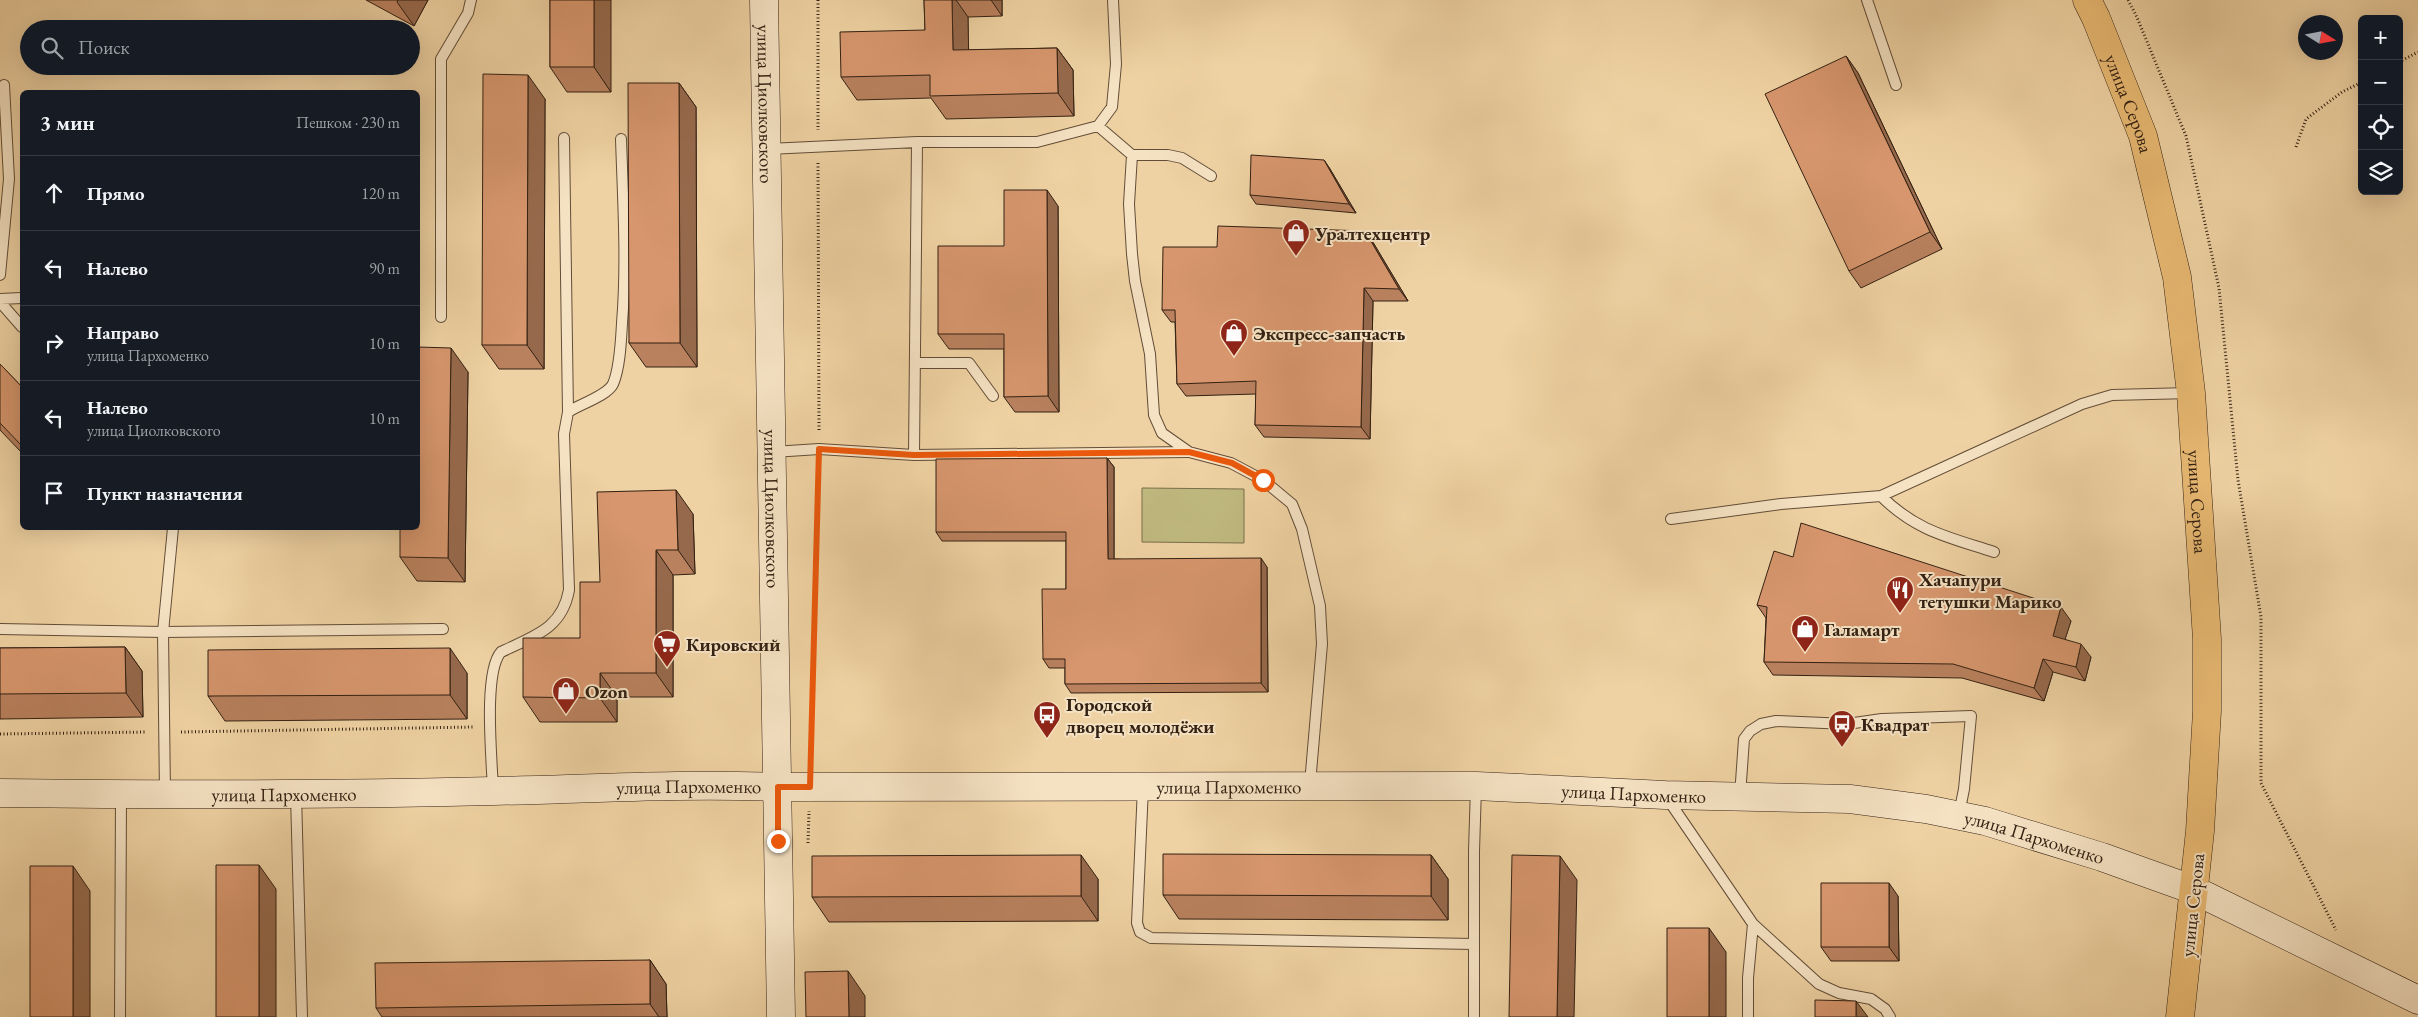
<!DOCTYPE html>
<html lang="ru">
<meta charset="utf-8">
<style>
:root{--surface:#171b24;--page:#242831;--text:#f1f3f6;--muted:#9ea1a6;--line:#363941}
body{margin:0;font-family:"EB Garamond",serif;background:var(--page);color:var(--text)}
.controls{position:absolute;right:15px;top:15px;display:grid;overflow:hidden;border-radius:8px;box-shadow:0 5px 20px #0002}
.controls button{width:45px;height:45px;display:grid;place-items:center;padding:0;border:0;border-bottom:1px solid var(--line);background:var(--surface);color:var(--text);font:25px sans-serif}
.compass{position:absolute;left:2298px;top:15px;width:45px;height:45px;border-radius:50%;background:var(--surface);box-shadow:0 5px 20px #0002;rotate:101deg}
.stop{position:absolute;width:15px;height:15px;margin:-11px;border:4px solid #ea580c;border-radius:50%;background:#fff}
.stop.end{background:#ea580c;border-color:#fff;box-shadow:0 1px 5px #0008}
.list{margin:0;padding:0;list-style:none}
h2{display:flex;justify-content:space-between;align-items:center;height:65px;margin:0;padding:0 20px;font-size:21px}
h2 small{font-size:16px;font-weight:400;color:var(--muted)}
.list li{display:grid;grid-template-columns:32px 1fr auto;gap:15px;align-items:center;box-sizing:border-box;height:75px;padding:0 20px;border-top:1px solid var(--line)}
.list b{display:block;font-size:19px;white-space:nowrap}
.list p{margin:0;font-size:16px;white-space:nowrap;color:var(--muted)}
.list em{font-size:16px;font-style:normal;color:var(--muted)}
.icon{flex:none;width:28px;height:28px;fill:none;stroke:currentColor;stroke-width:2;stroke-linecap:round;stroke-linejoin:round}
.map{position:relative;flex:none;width:2418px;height:1017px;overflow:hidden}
.search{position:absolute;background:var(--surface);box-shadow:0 5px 20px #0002;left:20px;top:20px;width:400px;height:55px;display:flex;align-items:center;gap:12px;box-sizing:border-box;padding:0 18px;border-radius:28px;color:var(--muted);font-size:19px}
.panel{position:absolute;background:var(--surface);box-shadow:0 5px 20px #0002;left:20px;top:90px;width:400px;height:440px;border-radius:8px}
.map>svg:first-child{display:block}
</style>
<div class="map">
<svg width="2418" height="1017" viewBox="0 0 2418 1017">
<rect width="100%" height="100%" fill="#efd2a3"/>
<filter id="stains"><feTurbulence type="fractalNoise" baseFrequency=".004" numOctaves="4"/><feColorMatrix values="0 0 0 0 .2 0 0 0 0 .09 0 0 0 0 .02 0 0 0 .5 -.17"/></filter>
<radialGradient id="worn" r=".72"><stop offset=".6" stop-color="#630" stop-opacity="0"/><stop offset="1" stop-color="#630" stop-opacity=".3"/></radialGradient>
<path fill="#c0ba80" stroke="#7a6e4a" d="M 1142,488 L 1244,489 L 1244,543 L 1142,542 Z"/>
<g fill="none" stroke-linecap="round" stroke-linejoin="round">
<defs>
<path id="lane" d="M 1867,0 L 1896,85
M 1098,126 L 1132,155
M 564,138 L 568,412
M 917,142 L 1037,142 L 1098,126 L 1112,107 L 1116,64 L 1113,0
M 768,149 L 917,142 L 914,455
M 1211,176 L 1182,158 L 1168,155 L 1132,155 L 1129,204 L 1132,254 L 1135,281 L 1150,354 L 1154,415 L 1162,433 L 1189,452 L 1231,463 L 1263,480 L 1292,504 L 1302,529 L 1320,606 L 1322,644 L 1310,784
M 0,275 L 9,179 L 4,85
M 0,299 L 22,298
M 0,302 L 22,327
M 441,317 L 441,59 L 468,13 L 471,0
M 915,363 L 969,363 L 993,396
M 773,452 L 819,449 L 914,455 L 1188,452
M 1881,496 C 1916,531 1948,537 1994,552
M 1671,519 L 1781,504 L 1881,496 L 2082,404 L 2112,395 L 2190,393
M 0,629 L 163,632 L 443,629
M 1143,787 L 1137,923 L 1140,932 L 1151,938 L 1474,944
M 493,790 C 492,761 483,672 501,652 C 534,636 562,629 569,590 L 564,434 L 568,412 C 580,404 607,396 613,384 C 620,368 621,341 622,323 C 627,262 623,201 621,139
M 165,794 L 163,632 L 173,528
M 296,795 L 302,1017
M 1740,796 L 1744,739 L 1750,731 L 1761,724 L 1776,721 L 1847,724 L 1882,719 L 1971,716 L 1964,789 L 1959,814
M 1667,798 L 1753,924 L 1819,984 L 1839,993 L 1871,999 L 1885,1009 L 1890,1017
M 120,1017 L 121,796
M 1474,1017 L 1474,851 L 1476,787
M 1748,1017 L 1748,978 L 1753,924"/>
<g id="secondary">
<path id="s1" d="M 764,0 L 781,1017"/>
<path id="s2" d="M 0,793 C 164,795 329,795 493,791 C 588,789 683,783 779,787 L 1476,786 L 1665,795 L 1850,799 L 1926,809 L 1985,821 L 2102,857 L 2194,890 L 2418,1000"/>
</g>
<g id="primary">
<path id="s3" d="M 2087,0 L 2096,18 L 2143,136 L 2177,277 L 2191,393 L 2207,639 L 2207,711 L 2200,831 L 2180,1017"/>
</g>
</defs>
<use href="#lane" stroke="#624d37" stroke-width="12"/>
<use href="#secondary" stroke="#332113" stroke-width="29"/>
<use href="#primary" stroke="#332113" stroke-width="29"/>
<path stroke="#332113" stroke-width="3" stroke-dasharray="1 2.5" stroke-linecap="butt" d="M 818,0 L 818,130
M 2128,0 L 2136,15 L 2186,136 L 2219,288 L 2238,480 L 2261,617 L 2261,783 L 2336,930
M 2399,62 L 2418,52
M 2296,147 L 2306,119 L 2342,92 L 2362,82
M 818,163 L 819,432
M 181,732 L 474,727
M 0,734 L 147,732
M 811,762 L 819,466
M 808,843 L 809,811"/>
<use href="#lane" stroke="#f5e2c3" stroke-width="10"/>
<use href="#secondary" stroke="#f5e2c3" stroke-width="28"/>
<use href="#primary" stroke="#e8b972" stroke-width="28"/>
</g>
<path fill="#b9815e" stroke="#332113" d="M 366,0 L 428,0 L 414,26 Z
M 550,0 L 611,92 L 567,92 L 550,67 Z
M 924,0 L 1002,0 L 1002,16 L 968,17 L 968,50 L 1057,48 L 1073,70 L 1074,116 L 946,119 L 931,98 L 857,100 L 841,77 L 925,30 Z
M 1846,56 L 1858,73 L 1942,249 L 1861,288 L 1849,271 Z
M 679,83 L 696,107 L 697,367 L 646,367 L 629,343 Z
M 545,99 L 544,369 L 499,369 L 482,345 Z
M 1324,160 L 1330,169 L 1356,213 L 1256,204 L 1250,195 Z
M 1058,206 L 1059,412 L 1015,412 L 1004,397 L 1004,349 L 949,349 L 938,334 L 1004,246 Z
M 1365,231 L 1374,244 L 1408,301 L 1373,301 L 1370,439 L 1264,437 L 1255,425 L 1256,394 L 1186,396 L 1177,384 L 1175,322 L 1171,322 L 1162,310 L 1217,247 Z
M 0,364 L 22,387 L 22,453 L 0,430 Z
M 468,372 L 465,582 L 417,581 L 400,557 Z
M 1107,458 L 1114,467 L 1114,559 L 1267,567 L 1268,692 L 1071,693 L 1065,684 L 1065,668 L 1049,668 L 1043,659 L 1066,589 L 1066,541 L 942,541 L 936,532 Z
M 693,514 L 695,574 L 673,575 L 673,697 L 617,697 L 617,722 L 540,722 L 523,697 L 580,638 L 600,582 Z
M 1793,557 L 2071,621 L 2065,639 L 2091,657 L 2085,681 L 2053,672 L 2044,701 L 1962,678 L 1773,675 L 1764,662 L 1766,618 L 1757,605 Z
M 125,647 L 142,671 L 143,717 L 0,719 L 0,648 Z
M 467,673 L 467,719 L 225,721 L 208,696 Z
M 1431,855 L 1448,879 L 1448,920 L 1179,919 L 1163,895 Z
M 1098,879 L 1098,921 L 829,922 L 812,897 Z
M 1898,896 L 1899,961 L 1831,961 L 1821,947 Z
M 650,960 L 666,984 L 667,1017 L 382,1017 L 376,1008 Z"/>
<path fill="#96694c" stroke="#332113" d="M 398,0 L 428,0 L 414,26 L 397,2 Z
M 594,0 L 611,0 L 611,92 L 594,67 Z
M 952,0 L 956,0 L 968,17 L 969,73 L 953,50 Z
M 991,0 L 1002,0 L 1002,16 Z
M 1057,48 L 1073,70 L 1074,116 L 1058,93 Z
M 1846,56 L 1858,73 L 1942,249 L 1930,232 Z
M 528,75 L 545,99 L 544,369 L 527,345 Z
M 679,83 L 696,107 L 697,367 L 680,343 Z
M 1324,160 L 1330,169 L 1356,213 L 1349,204 Z
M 1047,190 L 1058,206 L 1059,412 L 1048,396 Z
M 1365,231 L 1374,244 L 1408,301 L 1399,289 Z
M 1364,288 L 1373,301 L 1370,439 L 1361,427 Z
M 451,348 L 468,372 L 465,582 L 448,558 Z
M 1107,458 L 1114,467 L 1114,568 L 1108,559 Z
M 676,490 L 693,514 L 695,574 L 678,550 Z
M 656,550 L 673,575 L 673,697 L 656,673 Z
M 1261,558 L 1267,567 L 1268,692 L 1261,683 Z
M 2061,607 L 2071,621 L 2062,649 L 2053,636 Z
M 2081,644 L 2091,657 L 2085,681 L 2076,667 Z
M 125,647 L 142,671 L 143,717 L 126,693 Z
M 450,648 L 467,673 L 467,719 L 450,695 Z
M 2043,659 L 2053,672 L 2044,701 L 2034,688 Z
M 600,673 L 617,697 L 617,722 L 600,698 Z
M 1081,855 L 1098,879 L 1098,921 L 1081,896 Z
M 1431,855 L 1448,879 L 1448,920 L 1431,896 Z
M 1560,856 L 1577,880 L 1574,1017 L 1557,1017 Z
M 259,865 L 276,889 L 276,1017 L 259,1017 Z
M 73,866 L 90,891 L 90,1017 L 73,1017 Z
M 1889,883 L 1898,896 L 1899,961 L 1889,947 Z
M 1709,928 L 1726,952 L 1726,1017 L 1709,1017 Z
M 650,960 L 666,984 L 667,1017 L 659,1017 L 650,1004 Z
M 848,971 L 865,996 L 865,1017 L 849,1017 Z
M 1856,1001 L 1868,1017 L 1856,1017 Z"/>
<path fill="#d7966d" stroke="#332113" d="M 550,0 L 594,0 L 594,67 L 550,67 Z
M 924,0 L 952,0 L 953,50 L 1057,48 L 1058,93 L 930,96 L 930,75 L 841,77 L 840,32 L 925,30 Z
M 1846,56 L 1930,232 L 1849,271 L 1765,94 Z
M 483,74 L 528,75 L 527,345 L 482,345 Z
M 628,83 L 679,83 L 680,343 L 629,343 Z
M 1251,155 L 1324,160 L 1349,204 L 1250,195 Z
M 1004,190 L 1047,190 L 1048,396 L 1004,397 L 1004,334 L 938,334 L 938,246 L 1004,246 Z
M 1218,226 L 1365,231 L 1399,289 L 1364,288 L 1361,427 L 1255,425 L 1256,381 L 1177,384 L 1175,310 L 1162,310 L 1163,247 L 1217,247 Z
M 418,347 L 451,348 L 448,558 L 400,557 L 400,528 L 418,528 Z
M 0,364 L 22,387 L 22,446 L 0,423 Z
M 1107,458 L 1108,559 L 1261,558 L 1261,683 L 1065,684 L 1065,659 L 1043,659 L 1042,589 L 1066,589 L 1066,532 L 936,532 L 936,459 Z
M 676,490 L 678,550 L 656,550 L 656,673 L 600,673 L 600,698 L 523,697 L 523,638 L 580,638 L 580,582 L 600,582 L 597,492 Z
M 1801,523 L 2061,607 L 2053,636 L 2081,644 L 2076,667 L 2043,659 L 2034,688 L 1953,664 L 1764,662 L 1767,607 L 1757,605 L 1774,551 L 1793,557 Z
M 125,647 L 126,693 L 0,694 L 0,648 Z
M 450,648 L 450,695 L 208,696 L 208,650 Z
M 1163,854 L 1431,855 L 1431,896 L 1163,895 Z
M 1081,855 L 1081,896 L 812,897 L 812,856 Z
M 1512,855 L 1560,856 L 1557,1017 L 1509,1017 Z
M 216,865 L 259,865 L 259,1017 L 216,1017 Z
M 30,866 L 73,866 L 73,1017 L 30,1017 Z
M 1821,883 L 1889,883 L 1889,947 L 1821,947 Z
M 1667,928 L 1709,928 L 1709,1017 L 1667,1017 Z
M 650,960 L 650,1004 L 376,1008 L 375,963 Z
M 848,971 L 849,1017 L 806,1017 L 805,972 Z
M 1815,1000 L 1856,1001 L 1856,1017 L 1815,1017 Z"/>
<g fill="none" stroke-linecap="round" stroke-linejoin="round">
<path stroke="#ea580c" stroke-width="6" d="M 778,841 L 778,787 L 810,787 L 819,449 L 914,455 L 1189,452 L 1232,463 L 1263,480"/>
</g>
<defs>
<symbol id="shop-pin" viewBox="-11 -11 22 30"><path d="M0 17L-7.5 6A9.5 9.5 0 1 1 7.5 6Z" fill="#8f2418" stroke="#f5e2c3"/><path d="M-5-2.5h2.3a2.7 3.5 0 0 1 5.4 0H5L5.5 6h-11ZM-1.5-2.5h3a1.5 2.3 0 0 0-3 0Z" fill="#fff"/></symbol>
<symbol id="restaurant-pin" viewBox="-11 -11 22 30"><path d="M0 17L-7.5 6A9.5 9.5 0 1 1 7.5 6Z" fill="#8f2418" stroke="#f5e2c3"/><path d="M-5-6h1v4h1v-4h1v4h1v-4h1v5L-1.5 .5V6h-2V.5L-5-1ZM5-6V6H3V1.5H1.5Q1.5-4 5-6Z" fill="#fff"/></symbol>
<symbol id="supermarket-pin" viewBox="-11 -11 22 30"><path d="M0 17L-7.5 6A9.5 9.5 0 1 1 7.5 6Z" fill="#8f2418" stroke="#f5e2c3"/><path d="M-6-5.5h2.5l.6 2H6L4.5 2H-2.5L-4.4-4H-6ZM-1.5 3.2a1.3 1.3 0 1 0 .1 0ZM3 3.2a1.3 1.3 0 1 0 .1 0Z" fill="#fff"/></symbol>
<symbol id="bus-pin" viewBox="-11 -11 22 30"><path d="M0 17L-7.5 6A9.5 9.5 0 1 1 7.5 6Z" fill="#8f2418" stroke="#f5e2c3"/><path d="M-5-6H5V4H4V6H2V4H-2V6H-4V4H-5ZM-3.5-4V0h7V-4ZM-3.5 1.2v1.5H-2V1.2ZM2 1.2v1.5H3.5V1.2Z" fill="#fff"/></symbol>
</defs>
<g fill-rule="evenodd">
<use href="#shop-pin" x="1280" y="217" width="32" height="43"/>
<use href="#shop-pin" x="1218" y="317" width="32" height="43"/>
<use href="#restaurant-pin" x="1884" y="574" width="32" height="43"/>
<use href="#shop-pin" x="1789" y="613" width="32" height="43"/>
<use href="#supermarket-pin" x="651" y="628" width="32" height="43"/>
<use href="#shop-pin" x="550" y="675" width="32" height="43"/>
<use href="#bus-pin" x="1031" y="699" width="32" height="43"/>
<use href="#bus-pin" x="1826" y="708" width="32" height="43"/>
</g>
<g text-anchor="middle" stroke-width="4" stroke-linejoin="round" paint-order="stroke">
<g font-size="19" fill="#332113" stroke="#f5e2c3">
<text dy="7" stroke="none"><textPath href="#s1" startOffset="104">улица Циолковского</textPath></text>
<text dy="7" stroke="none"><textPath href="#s3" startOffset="112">улица Серова</textPath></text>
<text dy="7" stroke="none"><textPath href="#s3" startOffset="518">улица Серова</textPath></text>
<text dy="7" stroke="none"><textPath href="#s1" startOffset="509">улица Циолковского</textPath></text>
<text dy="7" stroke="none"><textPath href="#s2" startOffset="1229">улица Пархоменко</textPath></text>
<text dy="7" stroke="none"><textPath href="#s2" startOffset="689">улица Пархоменко</textPath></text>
<text dy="7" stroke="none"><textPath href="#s2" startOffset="1634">улица Пархоменко</textPath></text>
<text dy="7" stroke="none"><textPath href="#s2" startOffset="284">улица Пархоменко</textPath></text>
<text dy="7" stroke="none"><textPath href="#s2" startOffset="2039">улица Пархоменко</textPath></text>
<text transform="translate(2192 905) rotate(-84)" y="7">улица Серова</text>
</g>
<g font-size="19" font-weight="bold" fill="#332113" stroke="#f5e2c3" text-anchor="start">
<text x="1315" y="240">Уралтехцентр</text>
<text x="1253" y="340">Экспресс-запчасть</text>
<text x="1919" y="586">Хачапури<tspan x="1919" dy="22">тетушки Марико</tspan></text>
<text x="1824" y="636">Галамарт</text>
<text x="686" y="651">Кировский</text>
<text x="585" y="698">Ozon</text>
<text x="1066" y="711">Городской<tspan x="1066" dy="22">дворец молодёжи</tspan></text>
<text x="1861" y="731">Квадрат</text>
</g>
</g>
<rect width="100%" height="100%" filter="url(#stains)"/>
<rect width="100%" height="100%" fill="url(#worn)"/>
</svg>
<div class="controls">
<button>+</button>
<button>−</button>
<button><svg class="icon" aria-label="locate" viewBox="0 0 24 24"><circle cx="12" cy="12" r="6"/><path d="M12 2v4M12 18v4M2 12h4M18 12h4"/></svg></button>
<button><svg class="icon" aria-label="layers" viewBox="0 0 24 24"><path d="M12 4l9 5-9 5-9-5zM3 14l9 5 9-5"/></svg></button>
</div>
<svg class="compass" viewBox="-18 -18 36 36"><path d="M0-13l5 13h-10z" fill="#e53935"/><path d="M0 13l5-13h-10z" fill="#9ea1a6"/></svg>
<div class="stop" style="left:1263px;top:480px"></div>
<div class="stop end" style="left:778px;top:841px"></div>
<div class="search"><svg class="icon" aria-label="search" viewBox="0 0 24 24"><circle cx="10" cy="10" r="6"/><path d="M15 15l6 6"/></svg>Поиск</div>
<section class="panel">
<h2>3 мин<small>Пешком · 230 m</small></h2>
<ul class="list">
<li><svg class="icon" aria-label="ahead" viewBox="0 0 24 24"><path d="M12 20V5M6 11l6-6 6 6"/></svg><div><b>Прямо</b></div><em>120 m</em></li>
<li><svg class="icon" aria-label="left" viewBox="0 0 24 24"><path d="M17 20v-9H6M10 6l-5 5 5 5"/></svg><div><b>Налево</b></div><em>90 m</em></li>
<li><svg class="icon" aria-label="right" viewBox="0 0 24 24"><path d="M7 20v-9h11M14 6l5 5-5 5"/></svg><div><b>Направо</b><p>улица Пархоменко</p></div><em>10 m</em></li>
<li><svg class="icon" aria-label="left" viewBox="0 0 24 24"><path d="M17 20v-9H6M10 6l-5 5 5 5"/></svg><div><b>Налево</b><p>улица Циолковского</p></div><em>10 m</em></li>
<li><svg class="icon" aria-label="arrive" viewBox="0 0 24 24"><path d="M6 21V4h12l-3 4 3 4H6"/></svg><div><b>Пункт назначения</b></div></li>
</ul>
</section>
</div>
